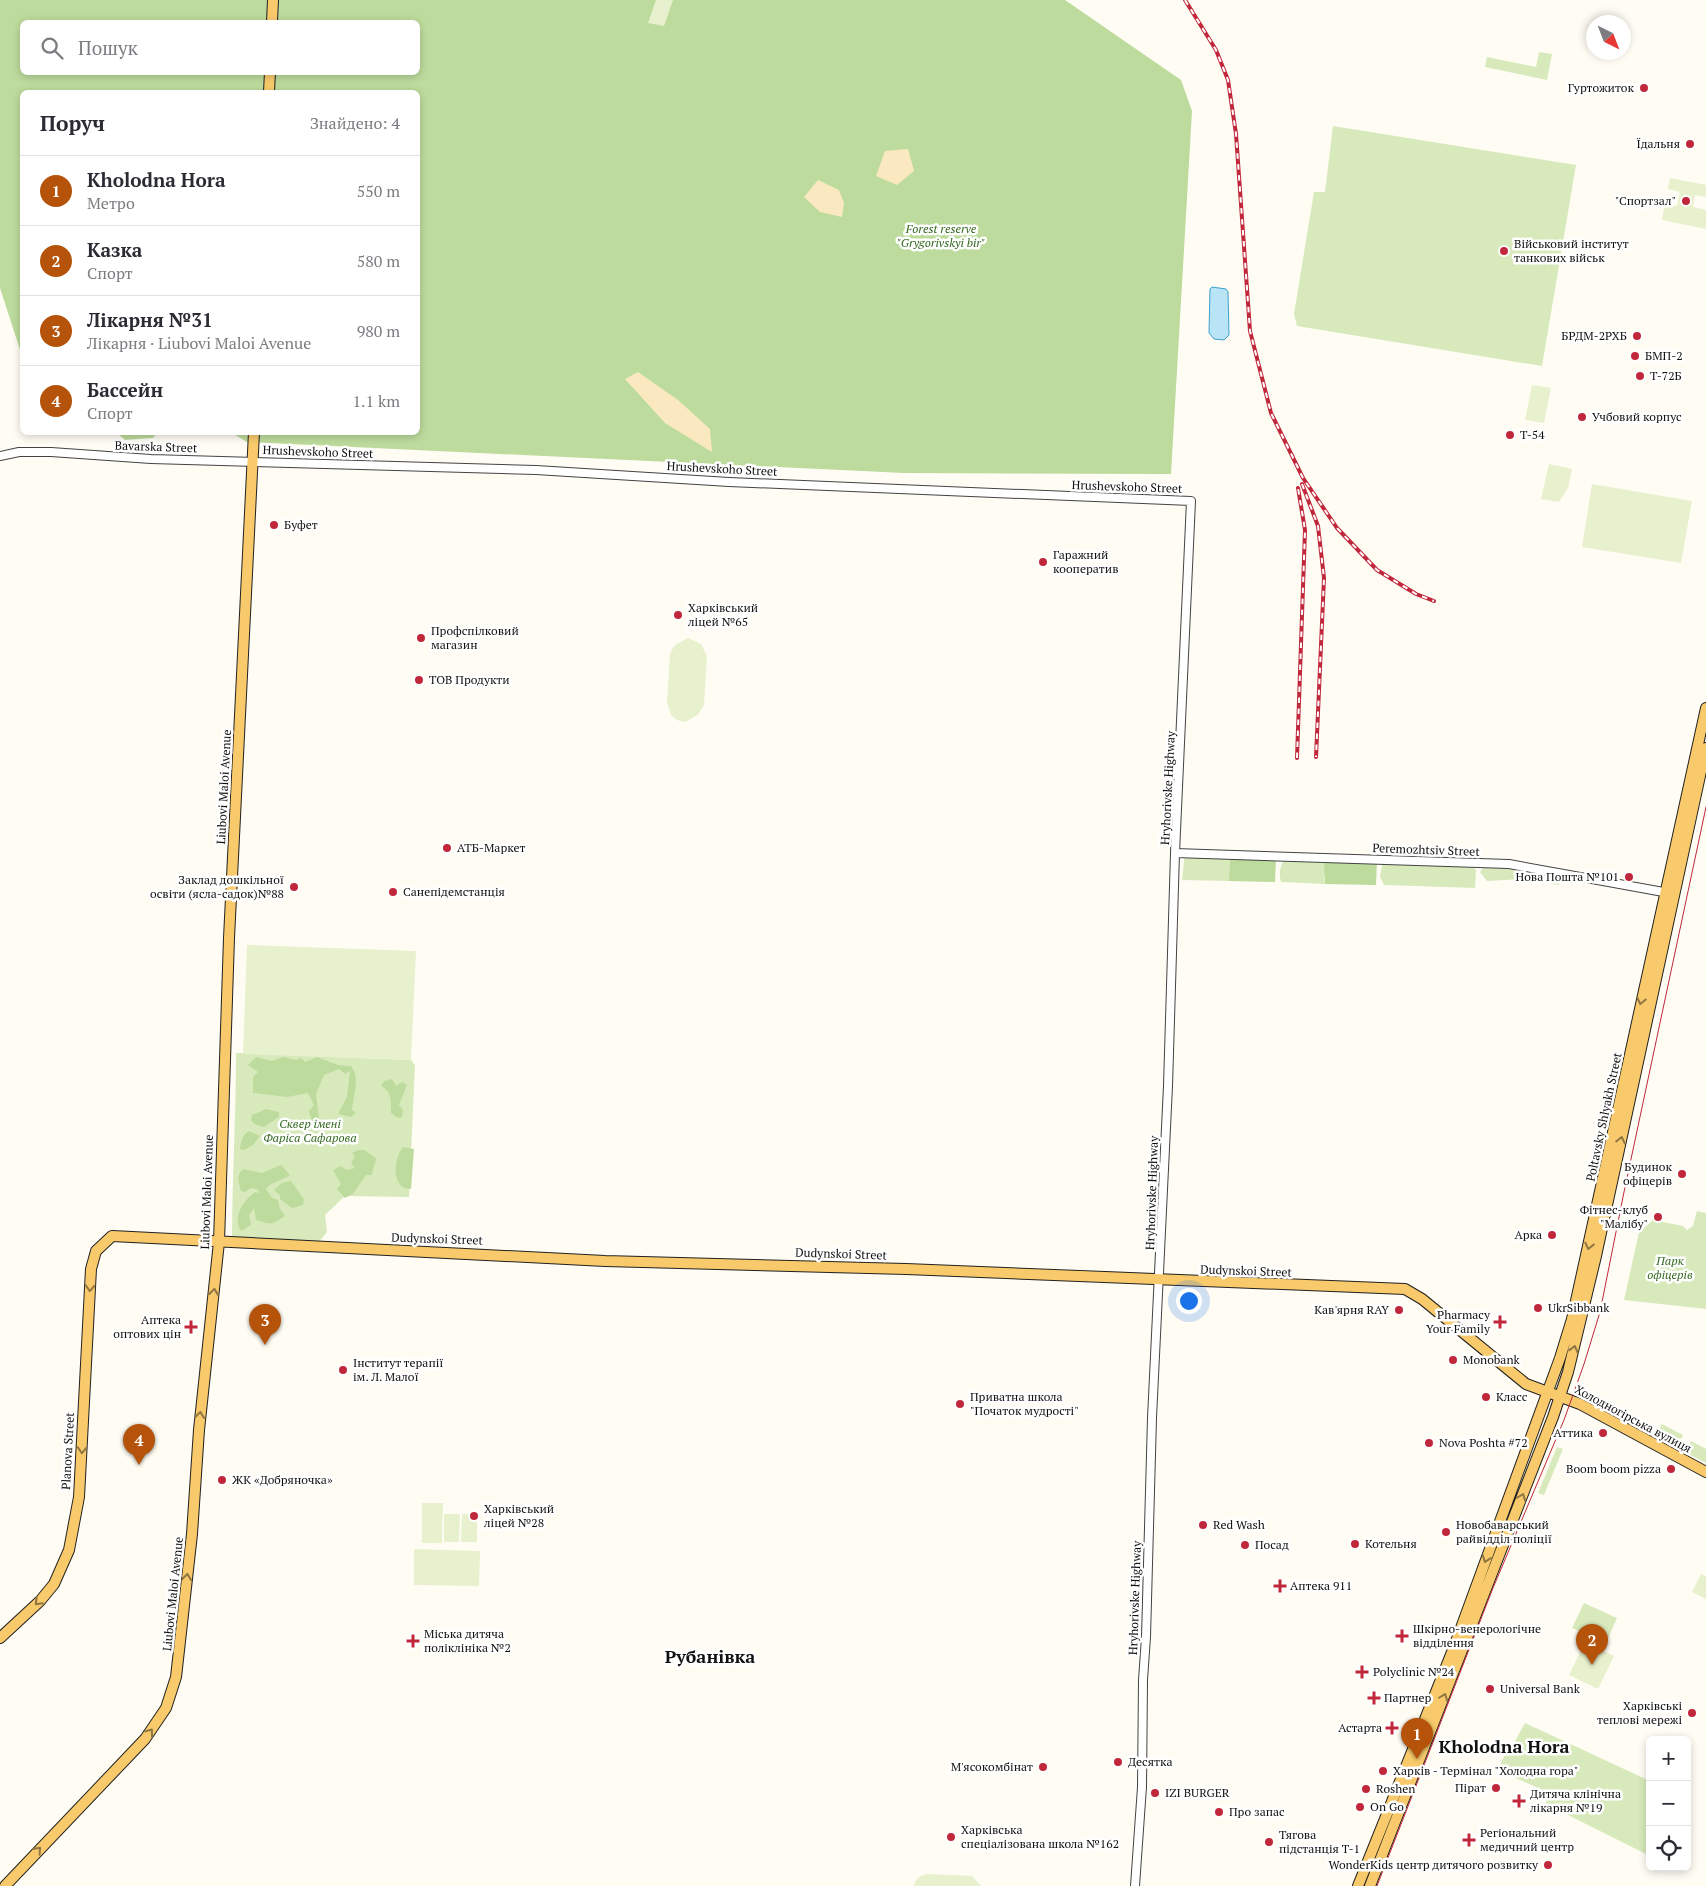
<!DOCTYPE html>
<html lang="uk">
<meta charset="utf-8">
<style>
:root{--surface:#fff;--page:#f2f2f3;--text:#2b2b33;--muted:#7c7c81;--line:#e1e1e2;--accent:#b45309}
body{margin:0;font-family:"PT Serif",serif;background:var(--page);color:var(--text)}
.controls{position:absolute;right:15px;bottom:15px;display:grid;overflow:hidden;border-radius:8px;box-shadow:0 2px 8px #0003}
.controls button{width:45px;height:45px;display:grid;place-items:center;padding:0;border:0;border-bottom:1px solid var(--line);background:var(--surface);color:var(--text);font:25px sans-serif}
.compass{position:absolute;left:1586px;top:15px;width:45px;height:45px;border-radius:50%;background:var(--surface);box-shadow:0 2px 8px #0003;rotate:138deg}
.you{position:absolute;left:1188px;top:1300px;width:18px;height:18px;margin:-12px;border:4px solid #fff;border-radius:50%;background:#1a73e8;box-shadow:0 0 0 8px #1a73e833}
.badge{display:grid;place-items:center;width:32px;height:32px;border-radius:50%;background:var(--accent);color:#fff;font-size:16px;font-weight:700}
.pin{position:absolute;translate:-50% -41px;filter:drop-shadow(0 1px 2px #0008)}
.pin::after{content:'';position:absolute;top:26px;width:18px;height:15px;background:inherit;clip-path:polygon(0 0,100% 0,50% 100%)}
.list{margin:0;padding:0;list-style:none}
h2{display:flex;justify-content:space-between;align-items:center;height:65px;margin:0;padding:0 20px;font-size:21px}
h2 small{font-size:16px;font-weight:400;color:var(--muted)}
.list li{display:grid;grid-template-columns:32px 1fr auto;gap:15px;align-items:center;box-sizing:border-box;height:70px;padding:0 20px;border-top:1px solid var(--line)}
.list b{display:block;font-size:19px;white-space:nowrap}
.list p{margin:0;font-size:16px;white-space:nowrap;color:var(--muted)}
.list em{font-size:16px;font-style:normal;color:var(--muted)}
.icon{flex:none;width:28px;height:28px;fill:none;stroke:currentColor;stroke-width:2;stroke-linecap:round;stroke-linejoin:round}
.map{position:relative;flex:none;width:1706px;height:1886px;overflow:hidden}
.search{position:absolute;background:var(--surface);box-shadow:0 2px 8px #0003;left:20px;top:20px;width:400px;height:55px;display:flex;align-items:center;gap:12px;box-sizing:border-box;padding:0 18px;border-radius:8px;color:var(--muted);font-size:19px}
.panel{position:absolute;background:var(--surface);box-shadow:0 2px 8px #0003;left:20px;top:90px;width:400px;height:345px;border-radius:8px}
.map>svg:first-child{display:block}
</style>
<div class="map">
<svg width="1706" height="1886" viewBox="0 0 1706 1886">
<rect width="100%" height="100%" fill="#fffcf4"/>
<path fill="#d8eabc" d="M 1539,52 L 1552,54 L 1547,80 L 1485,67 L 1487,57 L 1536,67 Z
M 1333,126 L 1576,165 L 1542,366 L 1297,326 L 1294,314 L 1314,192 L 1325,192 Z
M 1185,853 L 1230,853 L 1229,881 L 1182,880 Z
M 1286,856 L 1328,858 L 1324,878 L 1325,884 L 1281,882 C 1278,872 1281,864 1286,856 Z
M 1383,860 L 1469,863 L 1476,870 L 1475,888 L 1384,885 L 1380,877 Z
M 1486,864 L 1562,874 L 1559,885 L 1523,879 L 1487,881 L 1480,872 Z
M 236,1053 L 411,1060 L 415,1065 L 409,1197 L 345,1196 L 325,1215 L 327,1232 L 314,1248 L 232,1243 C 232,1179 236,1117 236,1053 Z
M 1697,1211 L 1706,1213 L 1706,1309 L 1624,1300 L 1639,1232 L 1653,1220 L 1683,1226 L 1687,1230 L 1693,1226 Z
M 1662,1424 L 1683,1435 L 1677,1446 L 1656,1435 Z
M 1691,1441 L 1706,1449 L 1706,1463 L 1685,1452 Z
M 1557,1447 L 1563,1449 L 1544,1495 L 1538,1493 Z
M 1584,1603 L 1617,1618 L 1606,1643 L 1572,1628 Z
M 1525,1723 L 1650,1781 L 1650,1856 L 1546,1804 L 1547,1792 L 1498,1770 L 1506,1752 L 1510,1750 Z"/>
<path fill="#bddb9c" fill-rule="evenodd" d="M 0,0 L 1065,0 L 1181,80 L 1192,111 L 1171,474 L 904,473 L 247,442 L 232,433 L 418,432 L 418,92 L 22,92 L 22,356 L 0,288 ZM 22,22 L 418,22 L 418,72 L 22,72 Z
M 117,433 L 157,433 L 153,438 L 125,440 Z
M 1230,853 L 1276,856 L 1275,882 L 1229,881 Z
M 1328,858 L 1377,860 L 1376,885 L 1325,884 L 1324,865 Z
M 256,1057 L 271,1061 L 284,1057 L 296,1060 L 301,1058 L 305,1062 L 317,1057 L 338,1065 L 351,1066 C 361,1078 353,1096 352,1110 L 356,1113 L 351,1117 L 338,1114 L 347,1097 L 350,1071 L 345,1074 L 339,1069 L 324,1075 L 316,1094 L 320,1127 L 315,1130 L 309,1111 L 314,1105 L 308,1093 L 287,1097 L 253,1093 L 253,1077 L 258,1072 L 248,1065 Z
M 392,1079 L 396,1086 L 402,1082 L 407,1085 L 399,1105 L 403,1110 L 402,1117 L 398,1118 L 391,1113 C 391,1101 392,1092 381,1086 L 384,1081 Z
M 266,1109 L 279,1112 L 279,1117 L 264,1127 L 254,1124 L 251,1120 L 252,1115 Z
M 249,1131 L 260,1136 L 253,1145 L 244,1150 L 240,1149 C 241,1142 242,1135 249,1131 Z
M 403,1147 L 414,1149 L 411,1189 C 390,1189 394,1158 403,1147 Z
M 358,1150 L 364,1150 L 376,1158 C 376,1164 372,1168 372,1175 L 366,1175 L 353,1194 L 345,1198 L 337,1189 L 341,1184 L 333,1170 L 341,1166 L 346,1170 L 355,1168 L 351,1163 L 355,1156 L 352,1153 Z
M 281,1165 L 290,1175 C 282,1181 272,1181 266,1189 L 272,1198 L 278,1200 L 280,1209 L 285,1216 C 271,1225 273,1225 256,1220 L 254,1208 L 249,1215 L 251,1225 L 241,1231 C 232,1217 243,1201 255,1192 L 260,1193 L 257,1189 L 251,1188 L 245,1192 L 241,1191 C 239,1182 235,1177 243,1169 L 262,1173 Z
M 291,1181 L 304,1199 L 303,1205 L 292,1208 L 280,1199 L 280,1195 L 274,1190 L 282,1183 Z"/>
<path fill="#fae9c0" d="M 908,149 L 914,171 L 897,185 L 876,176 L 885,151 Z
M 818,180 L 839,190 L 844,203 L 842,217 L 820,212 L 804,197 Z
M 638,372 L 678,400 L 710,429 L 712,452 L 665,423 L 625,379 Z"/>
<path fill="#e8f1ce" d="M 656,0 L 673,0 L 664,26 L 648,23 Z
M 1670,178 L 1706,185 L 1706,197 L 1695,195 L 1693,207 L 1706,210 L 1706,229 L 1662,220 L 1665,204 L 1677,206 L 1680,192 L 1668,189 Z
M 1532,385 L 1551,388 L 1544,423 L 1525,420 Z
M 1549,464 L 1572,469 L 1568,488 L 1559,502 L 1541,499 Z
M 1592,484 L 1692,501 L 1681,563 L 1582,547 Z
M 688,638 L 701,644 L 707,656 L 704,705 L 698,715 L 685,722 L 677,720 L 671,715 L 667,702 L 670,653 L 675,645 Z
M 247,945 L 416,951 L 411,1060 L 243,1054 Z
M 422,1503 L 443,1503 L 442,1543 L 422,1543 Z
M 444,1514 L 460,1514 L 459,1542 L 444,1542 Z
M 462,1514 L 477,1514 L 477,1542 L 461,1542 Z
M 414,1549 L 480,1551 L 479,1586 L 414,1585 Z
M 1701,1574 L 1706,1576 L 1706,1599 L 1692,1592 Z
M 1585,1642 L 1614,1656 L 1598,1689 L 1569,1675 Z
M 928,1874 L 972,1876 L 981,1886 L 914,1886 C 915,1878 921,1875 928,1874 Z"/>
<path fill="#b8e4f6" stroke="#3fa0cd" d="M 1212,287 L 1226,289 L 1228,292 L 1229,335 L 1224,340 L 1214,339 L 1209,333 L 1210,289 Z"/>
<g fill="none" stroke-linecap="round" stroke-linejoin="round">
<defs>
<path id="tertiary" d="M 0,456 L 19,452 L 51,452 L 151,459 L 536,470 L 729,482 L 1191,501 L 1175,853 L 1168,1086 L 1152,1418 L 1146,1637 L 1143,1680 L 1142,1787 L 1135,1886
M 1175,853 L 1509,864 L 1669,893"/>
<path id="primary" d="M 272,22 L 273,0
M 269,92 L 270,72
M 0,1638 L 40,1601 L 54,1584 L 69,1550 L 79,1497 L 91,1269 L 96,1251 L 112,1236 L 605,1261 L 906,1269 L 1405,1289 L 1422,1299 L 1526,1384 L 1580,1404 L 1706,1472
M 5,1886 L 145,1739 L 166,1708 L 176,1677 L 192,1534 L 199,1430 L 219,1242 L 229,938 L 254,432
M 1358,1886 L 1454,1647 L 1560,1358 L 1572,1319 L 1706,708
M 1370,1886 L 1553,1417 L 1568,1372 L 1596,1256 L 1706,748"/>
</defs>
<use href="#tertiary" stroke="#434343" stroke-width="10"/>
<use href="#primary" stroke="#212121" stroke-width="12"/>
<use href="#tertiary" stroke="#fff" stroke-width="8"/>
<use href="#primary" stroke="#f8ca6b" stroke-width="10"/>
<path stroke="#c1273b" stroke-width="1" d="M 1377,1886 L 1493,1588 L 1564,1420 L 1584,1364 L 1600,1312 L 1624,1192 L 1706,807"/>
<defs>
<path id="rail" d="M 1185,0 L 1216,50 L 1228,80 L 1236,134 L 1250,331 L 1271,413 L 1303,478 L 1337,528 L 1377,570 L 1416,594 L 1434,601
M 1302,484 L 1318,526 L 1324,578 L 1316,757
M 1297,758 L 1305,530 L 1298,488"/>
</defs>
<use href="#rail" stroke="#c1273b" stroke-width="4"/>
<use href="#rail" stroke="#fff" stroke-width="2" stroke-dasharray="5.5" stroke-linecap="butt"/>
</g>
<defs><path id="oneway-chevron" d="M-2-3.5L2.5 0L-2 3.5" fill="none" stroke-width="1.6" stroke-linecap="round" stroke-linejoin="round" transform="scale(1.25)"/></defs>
<g stroke="#907642">
<use href="#oneway-chevron" transform="translate(1641 1001) rotate(102)"/>
<use href="#oneway-chevron" transform="translate(1621 1140) rotate(-77)"/>
<use href="#oneway-chevron" transform="translate(1589 1246) rotate(102)"/>
<use href="#oneway-chevron" transform="translate(90 1288) rotate(93)"/>
<use href="#oneway-chevron" transform="translate(214 1292) rotate(-84)"/>
<use href="#oneway-chevron" transform="translate(1574 1349) rotate(-76)"/>
<use href="#oneway-chevron" transform="translate(200 1415) rotate(-84)"/>
<use href="#oneway-chevron" transform="translate(82 1450) rotate(93)"/>
<use href="#oneway-chevron" transform="translate(1522 1497) rotate(-69)"/>
<use href="#oneway-chevron" transform="translate(1486 1559) rotate(110)"/>
<use href="#oneway-chevron" transform="translate(187 1577) rotate(-84)"/>
<use href="#oneway-chevron" transform="translate(38 1602) rotate(135)"/>
<use href="#oneway-chevron" transform="translate(1444 1697) rotate(-69)"/>
<use href="#oneway-chevron" transform="translate(150 1732) rotate(-53)"/>
<use href="#oneway-chevron" transform="translate(38 1850) rotate(-48)"/>
</g>
<g fill="#c1273b" stroke="#fff" stroke-width="2">
<circle cx="1644" cy="88" r="5"/>
<circle cx="1690" cy="144" r="5"/>
<circle cx="1686" cy="201" r="5"/>
<circle cx="1504" cy="251" r="5"/>
<circle cx="1637" cy="336" r="5"/>
<circle cx="1635" cy="356" r="5"/>
<circle cx="1640" cy="376" r="5"/>
<circle cx="1582" cy="417" r="5"/>
<circle cx="1510" cy="435" r="5"/>
<circle cx="274" cy="525" r="5"/>
<circle cx="1043" cy="562" r="5"/>
<circle cx="678" cy="615" r="5"/>
<circle cx="421" cy="638" r="5"/>
<circle cx="419" cy="680" r="5"/>
<circle cx="447" cy="848" r="5"/>
<circle cx="1629" cy="877" r="5"/>
<circle cx="294" cy="887" r="5"/>
<circle cx="393" cy="892" r="5"/>
<circle cx="1682" cy="1174" r="5"/>
<circle cx="1658" cy="1217" r="5"/>
<circle cx="1552" cy="1235" r="5"/>
<circle cx="1538" cy="1308" r="5"/>
<circle cx="1399" cy="1310" r="5"/>
<path d="M1497.5 1314.5h5v5h5v5h-5v5h-5v-5h-5v-5h5z"/>
<path d="M188.5 1319.5h5v5h5v5h-5v5h-5v-5h-5v-5h5z"/>
<circle cx="1453" cy="1360" r="5"/>
<circle cx="343" cy="1370" r="5"/>
<circle cx="1486" cy="1397" r="5"/>
<circle cx="960" cy="1404" r="5"/>
<circle cx="1603" cy="1433" r="5"/>
<circle cx="1429" cy="1443" r="5"/>
<circle cx="1671" cy="1469" r="5"/>
<circle cx="222" cy="1480" r="5"/>
<circle cx="474" cy="1516" r="5"/>
<circle cx="1203" cy="1525" r="5"/>
<circle cx="1446" cy="1532" r="5"/>
<circle cx="1355" cy="1544" r="5"/>
<circle cx="1245" cy="1545" r="5"/>
<path d="M1277.5 1578.5h5v5h5v5h-5v5h-5v-5h-5v-5h5z"/>
<path d="M1399.5 1628.5h5v5h5v5h-5v5h-5v-5h-5v-5h5z"/>
<path d="M410.5 1633.5h5v5h5v5h-5v5h-5v-5h-5v-5h5z"/>
<path d="M1359.5 1664.5h5v5h5v5h-5v5h-5v-5h-5v-5h5z"/>
<circle cx="1490" cy="1689" r="5"/>
<path d="M1371.5 1690.5h5v5h5v5h-5v5h-5v-5h-5v-5h5z"/>
<circle cx="1692" cy="1713" r="5"/>
<path d="M1389.5 1720.5h5v5h5v5h-5v5h-5v-5h-5v-5h5z"/>
<circle cx="1118" cy="1762" r="5"/>
<circle cx="1043" cy="1767" r="5"/>
<circle cx="1383" cy="1771" r="5"/>
<circle cx="1496" cy="1788" r="5"/>
<circle cx="1366" cy="1789" r="5"/>
<circle cx="1155" cy="1793" r="5"/>
<path d="M1516.5 1793.5h5v5h5v5h-5v5h-5v-5h-5v-5h5z"/>
<circle cx="1360" cy="1807" r="5"/>
<circle cx="1219" cy="1812" r="5"/>
<circle cx="951" cy="1837" r="5"/>
<path d="M1466.5 1832.5h5v5h5v5h-5v5h-5v-5h-5v-5h5z"/>
<circle cx="1269" cy="1842" r="5"/>
<circle cx="1548" cy="1865" r="5"/>
</g>
<g text-anchor="middle" stroke-width="5" stroke-linejoin="round" paint-order="stroke">
<g font-size="12" fill="#101010" stroke="#fff" text-anchor="start">
<text x="1634" y="92" text-anchor="end">Гуртожиток</text>
<text x="1680" y="148" text-anchor="end">Їдальня</text>
<text x="1676" y="205" text-anchor="end">"Спортзал"</text>
<text x="1514" y="248">Військовий інститут<tspan x="1514" dy="14">танкових військ</tspan></text>
<text x="1627" y="340" text-anchor="end">БРДМ-2РХБ</text>
<text x="1645" y="360">БМП-2</text>
<text x="1650" y="380">Т-72Б</text>
<text x="1592" y="421">Учбовий корпус</text>
<text x="1520" y="439">Т-54</text>
<text x="284" y="529">Буфет</text>
<text x="1053" y="559">Гаражний<tspan x="1053" dy="14">кооператив</tspan></text>
<text x="688" y="612">Харківський<tspan x="688" dy="14">ліцей №65</tspan></text>
<text x="431" y="635">Профспілковий<tspan x="431" dy="14">магазин</tspan></text>
<text x="429" y="684">ТОВ Продукти</text>
<text x="457" y="852">АТБ-Маркет</text>
<text x="1619" y="881" text-anchor="end">Нова Пошта №101</text>
<text x="284" y="884" text-anchor="end">Заклад дошкільної<tspan x="284" dy="14">освіти (ясла-садок)№88</tspan></text>
<text x="403" y="896">Санепідемстанція</text>
<text x="1672" y="1171" text-anchor="end">Будинок<tspan x="1672" dy="14">офіцерів</tspan></text>
<text x="1648" y="1214" text-anchor="end">Фітнес-клуб<tspan x="1648" dy="14">"Малібу"</tspan></text>
<text x="1542" y="1239" text-anchor="end">Арка</text>
<text x="1548" y="1312">UkrSibbank</text>
<text x="1389" y="1314" text-anchor="end">Кав'ярня RAY</text>
<text x="1490" y="1319" text-anchor="end">Pharmacy<tspan x="1490" dy="14">Your Family</tspan></text>
<text x="181" y="1324" text-anchor="end">Аптека<tspan x="181" dy="14">оптових цін</tspan></text>
<text x="1463" y="1364">Monobank</text>
<text x="353" y="1367">Інститут терапії<tspan x="353" dy="14">ім. Л. Малої</tspan></text>
<text x="970" y="1401">Приватна школа<tspan x="970" dy="14">"Початок мудрості"</tspan></text>
<text x="1496" y="1401">Класс</text>
<text x="1593" y="1437" text-anchor="end">Аттика</text>
<text x="1439" y="1447">Nova Poshta #72</text>
<text x="1661" y="1473" text-anchor="end">Boom boom pizza</text>
<text x="232" y="1484">ЖК «Добряночка»</text>
<text x="484" y="1513">Харківський<tspan x="484" dy="14">ліцей №28</tspan></text>
<text x="1213" y="1529">Red Wash</text>
<text x="1456" y="1529">Новобаварський<tspan x="1456" dy="14">райвідділ поліції</tspan></text>
<text x="1365" y="1548">Котельня</text>
<text x="1255" y="1549">Посад</text>
<text x="1290" y="1590">Аптека 911</text>
<text x="1413" y="1633">Шкірно-венерологічне<tspan x="1413" dy="14">відділення</tspan></text>
<text x="424" y="1638">Міська дитяча<tspan x="424" dy="14">поліклініка №2</tspan></text>
<text x="1373" y="1676">Polyclinic №24</text>
<text x="1500" y="1693">Universal Bank</text>
<text x="1384" y="1702">Партнер</text>
<text x="1682" y="1710" text-anchor="end">Харківські<tspan x="1682" dy="14">теплові мережі</tspan></text>
<text x="1382" y="1732" text-anchor="end">Астарта</text>
<text x="1128" y="1766">Десятка</text>
<text x="1033" y="1771" text-anchor="end">М'ясокомбінат</text>
<text x="1393" y="1775">Харків - Термінал "Холодна гора"</text>
<text x="1486" y="1792" text-anchor="end">Пірат</text>
<text x="1376" y="1793">Roshen</text>
<text x="1165" y="1797">IZI BURGER</text>
<text x="1530" y="1798">Дитяча клінічна<tspan x="1530" dy="14">лікарня №19</tspan></text>
<text x="1370" y="1811">On Go</text>
<text x="1229" y="1816">Про запас</text>
<text x="961" y="1834">Харківська<tspan x="961" dy="14">спеціалізована школа №162</tspan></text>
<text x="1480" y="1837">Регіональний<tspan x="1480" dy="14">медичний центр</tspan></text>
<text x="1279" y="1839">Тягова<tspan x="1279" dy="14">підстанція Т-1</tspan></text>
<text x="1538" y="1869" text-anchor="end">WonderKids центр дитячого розвитку</text>
</g>
<g font-size="12" font-style="italic" fill="#35691f" stroke="#fff">
<text x="941" y="233">Forest reserve<tspan x="941" dy="14">"Grygorivskyi bir"</tspan></text>
<text x="310" y="1128">Сквер імені<tspan x="310" dy="14">Фаріса Сафарова</tspan></text>
<text x="1670" y="1265">Парк<tspan x="1670" dy="14">офіцерів</tspan></text>
</g>
<g font-size="12" fill="#101010" stroke="#fff">
<text transform="translate(156 447) rotate(2)" y="4">Bavarska Street</text>
<text transform="translate(318 452) rotate(2)" y="4">Hrushevskoho Street</text>
<text transform="translate(722 469) rotate(3)" y="4">Hrushevskoho Street</text>
<text transform="translate(1127 487) rotate(2)" y="4">Hrushevskoho Street</text>
<text transform="translate(224 787) rotate(-87)" y="4">Liubovi Maloi Avenue</text>
<text transform="translate(1168 788) rotate(-87)" y="4">Hryhorivske Highway</text>
<text transform="translate(1426 850) rotate(2)" y="4">Peremozhtsiv Street</text>
<text transform="translate(1604 1117) rotate(-78)" y="4">Poltavsky Shlyakh Street</text>
<text transform="translate(207 1192) rotate(-88)" y="4">Liubovi Maloi Avenue</text>
<text transform="translate(1152 1193) rotate(-88)" y="4">Hryhorivske Highway</text>
<text transform="translate(437 1239) rotate(2)" y="4">Dudynskoi Street</text>
<text transform="translate(841 1254) rotate(2)" y="4">Dudynskoi Street</text>
<text transform="translate(1246 1271) rotate(2)" y="4">Dudynskoi Street</text>
<text transform="translate(1633 1419) rotate(28)" y="4">Холодногірська вулиця</text>
<text transform="translate(68 1451) rotate(-87)" y="4">Planova Street</text>
<text transform="translate(173 1594) rotate(-84)" y="4">Liubovi Maloi Avenue</text>
<text transform="translate(1135 1598) rotate(-88)" y="4">Hryhorivske Highway</text>
</g>
<g font-size="18" font-weight="bold" fill="#101010" stroke="#fff">
<text x="710" y="1663">Рубанівка</text>
<text x="1504" y="1753">Kholodna Hora</text>
</g>
</g>
</svg>
<div class="controls">
<button>+</button>
<button>−</button>
<button><svg class="icon" aria-label="locate" viewBox="0 0 24 24"><circle cx="12" cy="12" r="6"/><path d="M12 2v4M12 18v4M2 12h4M18 12h4"/></svg></button>
</div>
<svg class="compass" viewBox="-18 -18 36 36"><path d="M0-13l5 13h-10z" fill="#e53935"/><path d="M0 13l5-13h-10z" fill="#7c7c81"/></svg>
<div class="you"></div>
<div class="pin badge" style="left:1417px;top:1759px">1</div>
<div class="pin badge" style="left:1592px;top:1665px">2</div>
<div class="pin badge" style="left:265px;top:1345px">3</div>
<div class="pin badge" style="left:139px;top:1465px">4</div>
<div class="search"><svg class="icon" aria-label="search" viewBox="0 0 24 24"><circle cx="10" cy="10" r="6"/><path d="M15 15l6 6"/></svg>Пошук</div>
<section class="panel">
<h2>Поруч<small>Знайдено: 4</small></h2>
<ul class="list">
<li><span class="badge">1</span><div><b>Kholodna Hora</b><p>Метро</p></div><em>550 m</em></li>
<li><span class="badge">2</span><div><b>Казка</b><p>Спорт</p></div><em>580 m</em></li>
<li><span class="badge">3</span><div><b>Лікарня №31</b><p>Лікарня · Liubovi Maloi Avenue</p></div><em>980 m</em></li>
<li><span class="badge">4</span><div><b>Бассейн</b><p>Спорт</p></div><em>1.1 km</em></li>
</ul>
</section>
</div>
